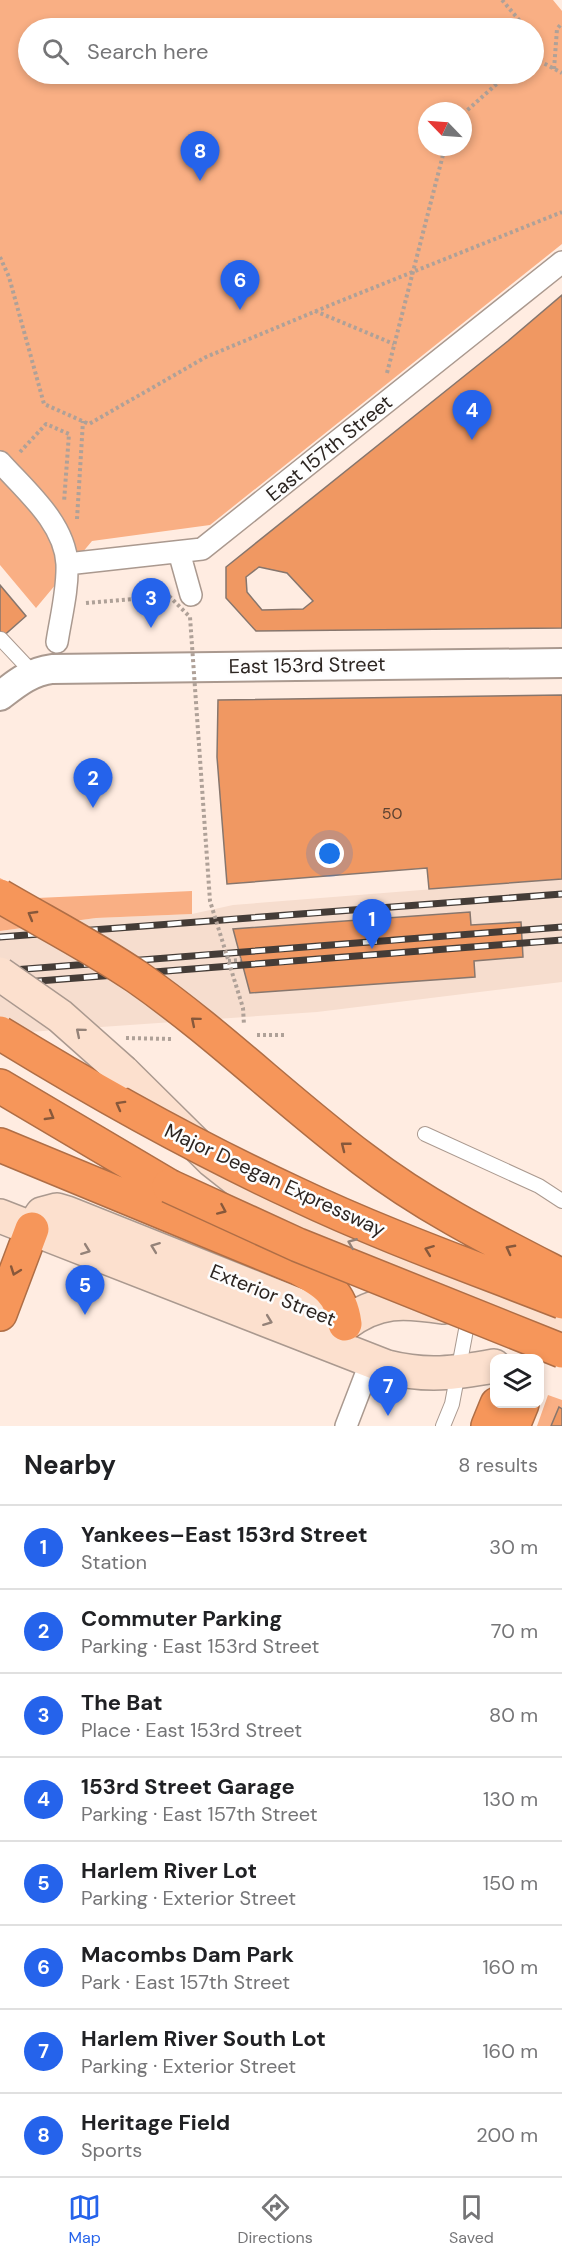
<!DOCTYPE html>
<meta charset="utf-8">
<style>
:root{--surface:#fff;--page:#f2f2f2;--text:#202124;--muted:#757577;--line:#e0e0e0;--accent:#2563eb}
body{margin:0;font-family:"DM Sans",sans-serif;background:var(--page);color:var(--text)}
.controls{position:absolute;right:18px;bottom:18px;display:grid;overflow:hidden;border-radius:12px;box-shadow:0 3px 9px #0003}
.controls button{width:54px;height:54px;display:grid;place-items:center;padding:0;border:0;border-bottom:2px solid var(--line);background:var(--surface);color:var(--text);font:30px sans-serif}
.compass{position:absolute;left:418px;top:102px;width:54px;height:54px;border-radius:50%;background:var(--surface);box-shadow:0 3px 9px #0003;rotate:295deg}
.you{position:absolute;left:330px;top:854px;width:21px;height:21px;margin:-15px;border:4px solid #fff;border-radius:50%;background:#1a73e8;box-shadow:0 0 0 9px #1a73e833}
.badge{display:grid;place-items:center;width:39px;height:39px;border-radius:50%;background:var(--accent);color:#fff;font-size:20px;font-weight:700}
.pin{position:absolute;translate:-50% -50px;filter:drop-shadow(0 2px 3px #0008)}
.pin::after{content:'';position:absolute;top:32px;width:21px;height:18px;background:inherit;clip-path:polygon(0 0,100% 0,50% 100%)}
.list{margin:0;padding:0;list-style:none}
h2{display:flex;justify-content:space-between;align-items:center;height:78px;margin:0;padding:0 24px;font-size:26px}
h2 small{font-size:20px;font-weight:400;color:var(--muted)}
.list li{display:grid;grid-template-columns:39px 1fr auto;gap:18px;align-items:center;box-sizing:border-box;height:84px;padding:0 24px;border-top:2px solid var(--line)}
.list b{display:block;font-size:22px;white-space:nowrap}
.list p{margin:0;font-size:20px;white-space:nowrap;color:var(--muted)}
.list em{font-size:20px;font-style:normal;color:var(--muted)}
.icon{flex:none;width:33px;height:33px;fill:none;stroke:currentColor;stroke-width:2;stroke-linecap:round;stroke-linejoin:round}
.map{position:relative;flex:none;width:562px;height:1426px;overflow:hidden}
.search{position:absolute;background:var(--surface);box-shadow:0 3px 9px #0003;left:18px;right:18px;top:18px;height:66px;display:flex;align-items:center;gap:15px;box-sizing:border-box;padding:0 21px;border-radius:33px;color:var(--muted);font-size:22px}
.sheet{height:750px;background:var(--surface)}
nav{display:flex;justify-content:space-around;align-items:center;box-sizing:border-box;height:84px;border-top:2px solid var(--line);background:var(--surface);font-size:16px;color:var(--muted)}
nav a{display:grid;justify-items:center;gap:3px}
nav .on{color:var(--accent)}
.map>svg:first-child{display:block}
</style>
<div class="map">
<svg width="562" height="1426" viewBox="0 0 562 1426">
<rect width="100%" height="100%" fill="#ffece1"/>
<path fill="#f6ddce" d="M 562,879 L 562,982 L 317,1012 L 0,1034 L 0,931 L 96,918 L 192,914 L 233,905 Z"/>
<path fill="#f9af84" fill-rule="evenodd" d="M 0,0 L 553,0 L 562,11 L 562,244 L 210,525 L 92,541 L 36,608 L 0,565 ZM 28,28 L 534,28 L 534,74 L 28,74 ZM 427,111 L 463,111 L 463,147 L 427,147 Z
M 0,878 L 37,898 L 192,891 L 192,914 L 96,918 L 0,931 Z
M 548,1395 L 562,1400 L 562,1426 L 537,1426 Z"/>
<path fill="#f09862" stroke="#87766d" stroke-width="1.5" fill-rule="evenodd" d="M 562,295 L 562,628 L 256,631 L 226,598 L 226,567 L 508,341 ZM 259,567 L 287,573 L 313,601 L 303,609 L 262,610 L 247,592 L 246,577 Z
M 0,585 L 26,616 L 0,639 Z
M 562,695 L 562,879 L 429,889 L 427,868 L 227,884 L 217,757 L 218,700 Z
M 470,912 L 471,925 L 521,922 L 523,957 L 474,961 L 475,977 L 250,993 L 233,929 Z
M 559,1407 L 562,1409 L 562,1426 L 551,1426 Z"/>
<g fill="none" stroke-linecap="round" stroke-linejoin="round">
<defs>
<path id="service" d="M 1,639 L 33,673
M 425,1134 L 539,1186 L 562,1201
M 443,1426 L 452,1404 L 469,1314"/>
<path id="pedestrian" d="M 0,462 C 25,490 65,523 67,564 C 68,590 61,616 57,642
M 179,552 L 191,595
M 67,564 L 202,549 L 562,262
M 346,1426 L 371,1361"/>
<path id="minor" d="M 0,696 C 17,683 30,672 52,669 L 562,663"/>
<path id="secondary" d="M 123,1072 L 212,1160 L 269,1205 L 323,1232 L 562,1328
M 0,1216 L 387,1367 C 426,1377 455,1373 494,1366
M 32,1229 L 42,1214 L 57,1210 L 67,1213 L 345,1324
M 345,1324 C 378,1299 404,1301 443,1307"/>
<path id="motorway" d="M 0,1086 L 169,1186
M 0,1145 L 298,1268 C 324,1282 341,1292 345,1324
M 0,1314 L 32,1229
M 488,1426 L 497,1404
M 513,1426 L 522,1404"/>
</defs>
<use href="#service" stroke="#aa998f" stroke-width="16"/>
<use href="#pedestrian" stroke="#aa998f" stroke-width="24"/>
<use href="#minor" stroke="#aa998f" stroke-width="32"/>
<use href="#secondary" stroke="#aa998f" stroke-width="36"/>
<use href="#motorway" stroke="#af6e46" stroke-width="36"/>
<path stroke="#afa198" stroke-width="4" stroke-dasharray="3 3" stroke-linecap="butt" d="M 502,0 L 526,28
M 534,58 L 562,73
M 554,69 L 557,29 L 562,23
M 463,114 L 508,74
M 0,257 L 9,277 L 44,404 L 89,424 L 206,357 L 333,304 L 562,212
M 315,311 L 394,344
M 387,373 L 445,147
M 20,452 L 46,424 L 69,434 L 64,502
M 77,519 L 83,421
M 86,603 L 169,596
M 228,961 L 241,960
M 126,1038 L 173,1039"/>
<use href="#service" stroke="#fff" stroke-width="14"/>
<use href="#pedestrian" stroke="#fff" stroke-width="21"/>
<use href="#minor" stroke="#fff" stroke-width="28"/>
<use href="#secondary" stroke="#fce0ce" stroke-width="33"/>
<use href="#motorway" stroke="#f6965a" stroke-width="33"/>
<defs>
<path id="rail" d="M 0,937 L 562,894
M 0,971 L 562,927
M 0,984 L 562,940"/>
</defs>
<use href="#rail" stroke="#443c37" stroke-width="7"/>
<use href="#rail" stroke="#fdfdfd" stroke-width="4.5" stroke-dasharray="14" stroke-linecap="butt"/>
<defs>
<path id="secondary-bridge" d="M 0,974 L 60,1016 L 123,1072"/>
<path id="motorway-bridge" d="M 0,896 C 46,923 93,947 137,977 C 216,1032 286,1101 363,1159 C 424,1206 494,1241 562,1276
M 0,1033 C 96,1092 194,1147 296,1194 C 382,1235 473,1267 562,1302
M 169,1186 L 298,1245 L 562,1351"/>
</defs>
<use href="#secondary-bridge" stroke="#aa998f" stroke-width="36" stroke-linecap="butt"/>
<use href="#motorway-bridge" stroke="#af6e46" stroke-width="36" stroke-linecap="butt"/>
<path stroke="#afa198" stroke-width="4" stroke-dasharray="3 3" stroke-linecap="butt" d="M 169,596 L 190,617 L 210,901 L 243,1008 L 244,1025
M 257,1035 L 284,1035"/>
<use href="#secondary-bridge" stroke="#fce0ce" stroke-width="33"/>
<use href="#motorway-bridge" stroke="#f6965a" stroke-width="33"/>
</g>
<defs><path id="oneway-chevron" d="M-2-3.5L2.5 0L-2 3.5" fill="none" stroke-width="1.6" stroke-linecap="round" stroke-linejoin="round" transform="scale(1.5)"/></defs>
<g stroke="#87583b">
<use href="#oneway-chevron" transform="translate(32 915) rotate(-150)"/>
<use href="#oneway-chevron" transform="translate(195 1021) rotate(-140)"/>
<use href="#oneway-chevron" transform="translate(120 1105) rotate(-151)"/>
<use href="#oneway-chevron" transform="translate(50 1116) rotate(30)"/>
<use href="#oneway-chevron" transform="translate(345 1146) rotate(-142)"/>
<use href="#oneway-chevron" transform="translate(222 1210) rotate(24)"/>
<use href="#oneway-chevron" transform="translate(510 1249) rotate(-152)"/>
<use href="#oneway-chevron" transform="translate(429 1250) rotate(-159)"/>
<use href="#oneway-chevron" transform="translate(15 1271) rotate(110)"/>
</g>
<g stroke="#948278">
<use href="#oneway-chevron" transform="translate(80 1032) rotate(-140)"/>
<use href="#oneway-chevron" transform="translate(352 1243) rotate(-158)"/>
<use href="#oneway-chevron" transform="translate(155 1247) rotate(-159)"/>
<use href="#oneway-chevron" transform="translate(86 1250) rotate(21)"/>
<use href="#oneway-chevron" transform="translate(268 1321) rotate(21)"/>
</g>
<g text-anchor="middle" stroke-width="5" stroke-linejoin="round" paint-order="stroke">
<g font-size="16" fill="#5d4231">
<text x="392" y="819">50</text>
</g>
<g font-size="20" fill="#2c2521" stroke="#fdfdfd">
<text transform="translate(329 448) rotate(-39)" y="7">East 157th Street</text>
<text transform="translate(307 665) rotate(-1)" y="7">East 153rd Street</text>
<text transform="translate(275 1180) rotate(25)" y="7">Major Deegan Expressway</text>
<text transform="translate(273 1295) rotate(22)" y="7">Exterior Street</text>
</g>
</g>
</svg>
<div class="controls">
<button><svg class="icon" aria-label="layers" viewBox="0 0 24 24"><path d="M12 4l9 5-9 5-9-5zM3 14l9 5 9-5"/></svg></button>
</div>
<svg class="compass" viewBox="-18 -18 36 36"><path d="M0-13l5 13h-10z" fill="#e53935"/><path d="M0 13l5-13h-10z" fill="#757577"/></svg>
<div class="you"></div>
<div class="pin badge" style="left:372px;top:949px">1</div>
<div class="pin badge" style="left:93px;top:808px">2</div>
<div class="pin badge" style="left:151px;top:628px">3</div>
<div class="pin badge" style="left:472px;top:440px">4</div>
<div class="pin badge" style="left:85px;top:1315px">5</div>
<div class="pin badge" style="left:240px;top:310px">6</div>
<div class="pin badge" style="left:388px;top:1416px">7</div>
<div class="pin badge" style="left:200px;top:181px">8</div>
<div class="search"><svg class="icon" aria-label="search" viewBox="0 0 24 24"><circle cx="10" cy="10" r="6"/><path d="M15 15l6 6"/></svg>Search here</div>
</div>
<section class="sheet">
<h2>Nearby<small>8 results</small></h2>
<ul class="list">
<li><span class="badge">1</span><div><b>Yankees–East 153rd Street</b><p>Station</p></div><em>30 m</em></li>
<li><span class="badge">2</span><div><b>Commuter Parking</b><p>Parking · East 153rd Street</p></div><em>70 m</em></li>
<li><span class="badge">3</span><div><b>The Bat</b><p>Place · East 153rd Street</p></div><em>80 m</em></li>
<li><span class="badge">4</span><div><b>153rd Street Garage</b><p>Parking · East 157th Street</p></div><em>130 m</em></li>
<li><span class="badge">5</span><div><b>Harlem River Lot</b><p>Parking · Exterior Street</p></div><em>150 m</em></li>
<li><span class="badge">6</span><div><b>Macombs Dam Park</b><p>Park · East 157th Street</p></div><em>160 m</em></li>
<li><span class="badge">7</span><div><b>Harlem River South Lot</b><p>Parking · Exterior Street</p></div><em>160 m</em></li>
<li><span class="badge">8</span><div><b>Heritage Field</b><p>Sports</p></div><em>200 m</em></li>
</ul>
</section>
<nav>
<a class="on"><svg class="icon" aria-label="map" viewBox="0 0 24 24"><path d="M3 6l6-2 6 2 6-2v14l-6 2-6-2-6 2zM9 4v14M15 6v14"/></svg>Map</a>
<a><svg class="icon" aria-label="directions" viewBox="0 0 24 24"><path d="M12 3l9 9-9 9-9-9zM9 14v-3h6M13 9l2 2-2 2"/></svg>Directions</a>
<a><svg class="icon" aria-label="saved" viewBox="0 0 24 24"><path d="M7 4h10v16l-5-4-5 4z"/></svg>Saved</a>
</nav>
